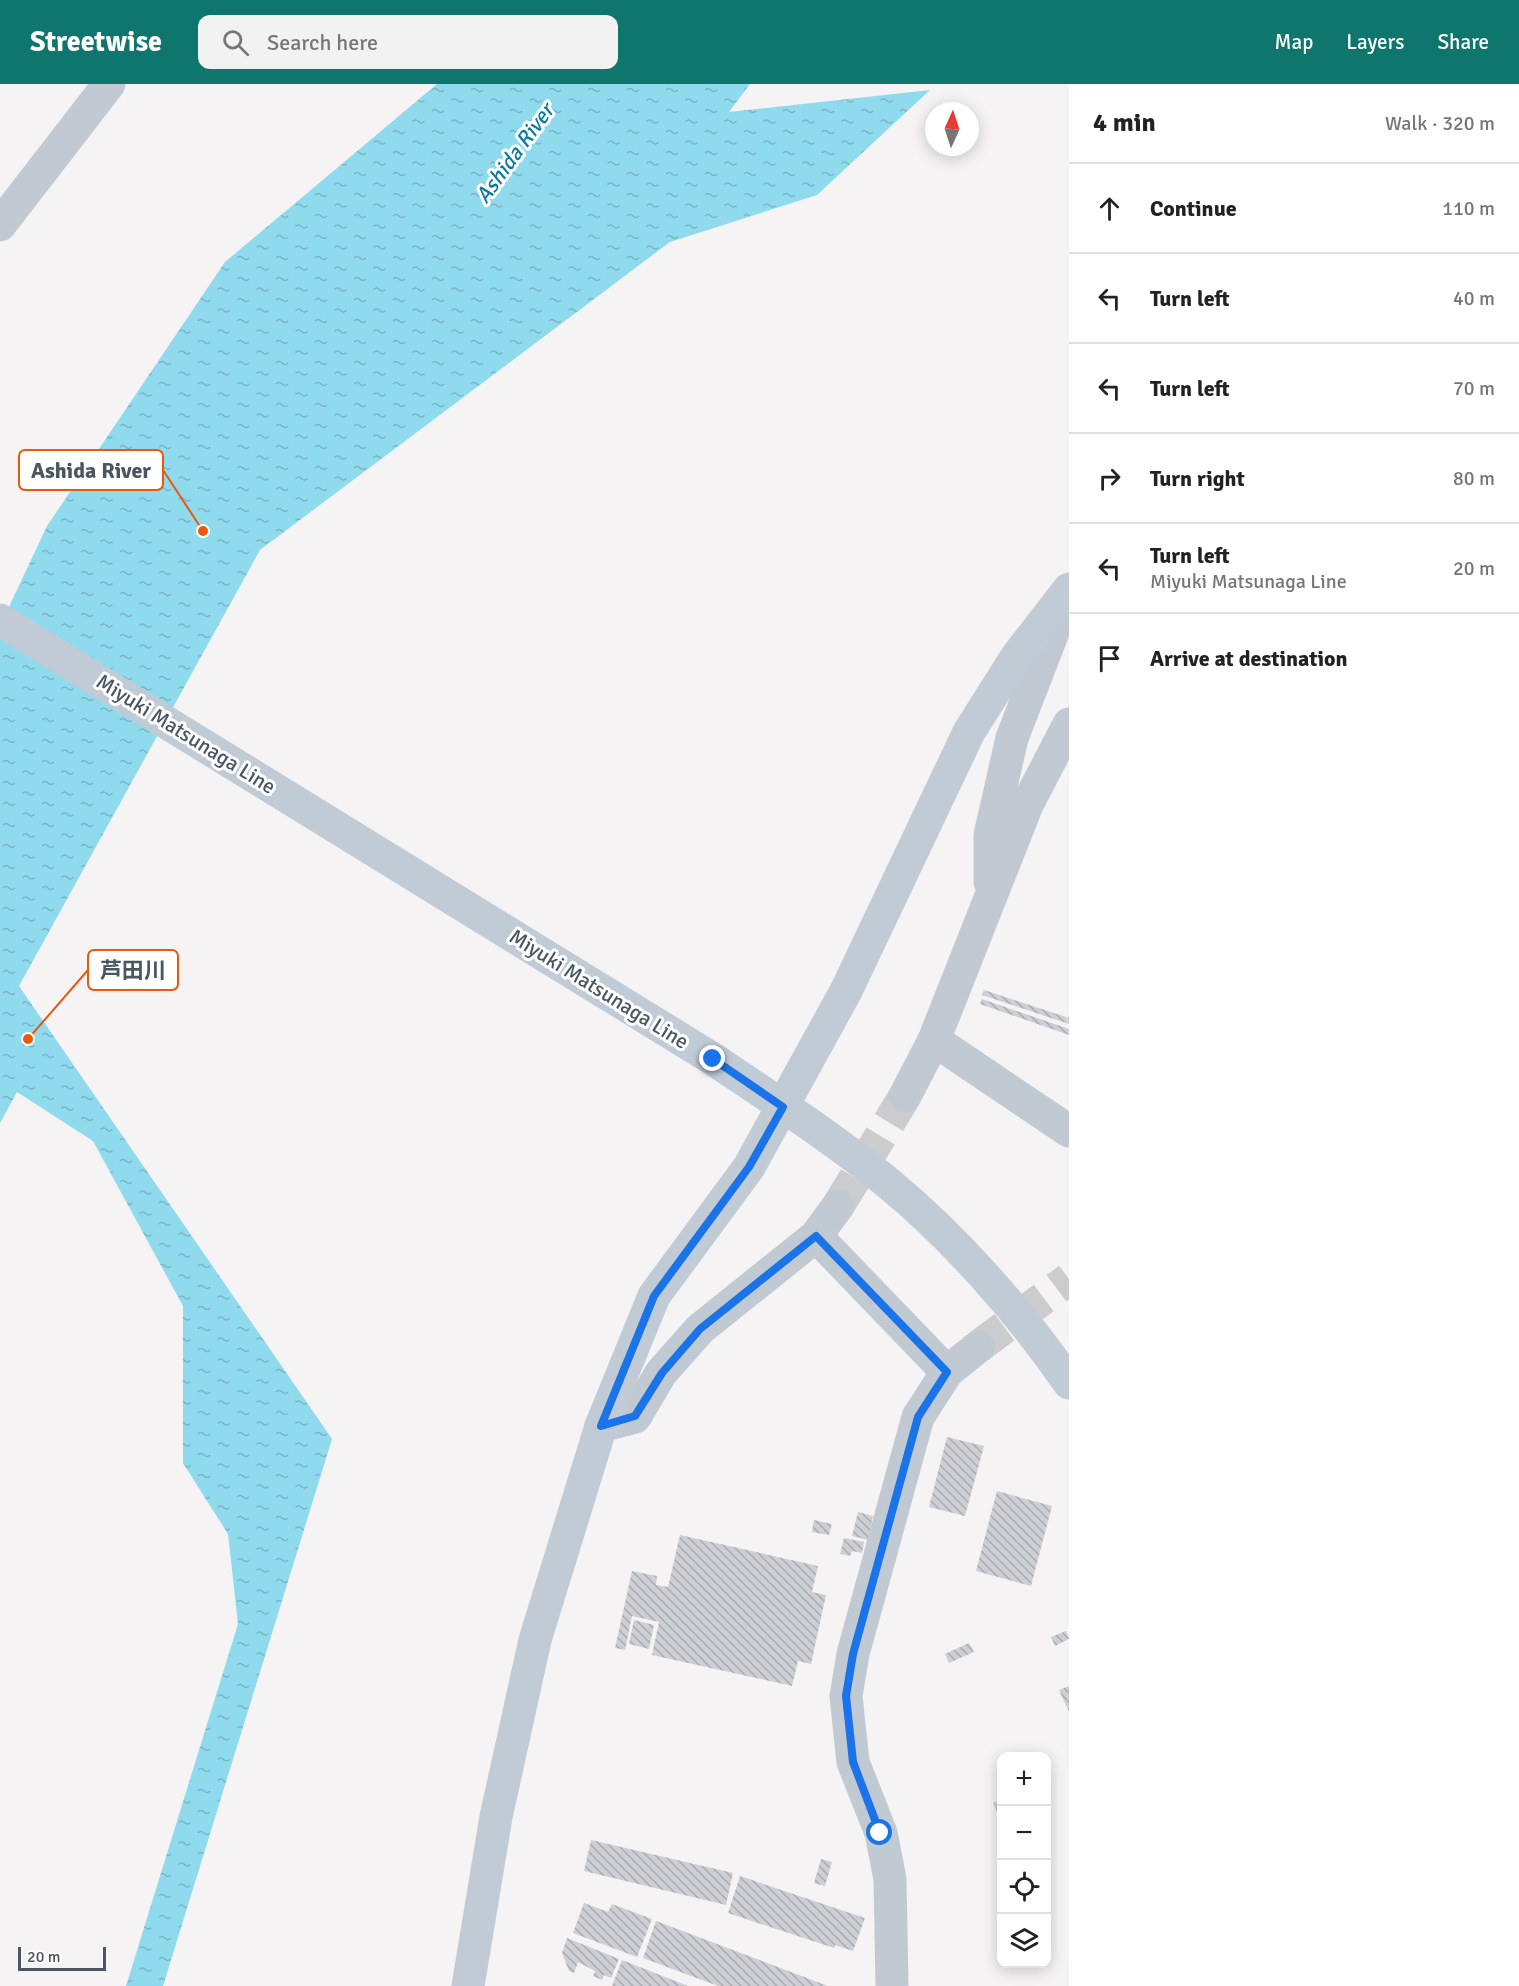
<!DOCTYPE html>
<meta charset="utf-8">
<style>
:root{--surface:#fff;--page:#f2f2f2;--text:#222;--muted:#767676;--line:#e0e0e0;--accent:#0f766e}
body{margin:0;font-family:Signika,"Noto Sans JP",sans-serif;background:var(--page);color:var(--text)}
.controls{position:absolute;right:18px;bottom:18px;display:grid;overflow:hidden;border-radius:12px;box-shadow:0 3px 15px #0003}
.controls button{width:54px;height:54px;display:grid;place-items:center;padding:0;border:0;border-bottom:2px solid var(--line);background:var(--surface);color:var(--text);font:30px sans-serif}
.compass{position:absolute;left:925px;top:18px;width:54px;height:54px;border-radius:50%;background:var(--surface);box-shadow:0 3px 15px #0003;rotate:3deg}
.scale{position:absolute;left:18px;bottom:15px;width:88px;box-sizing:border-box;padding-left:6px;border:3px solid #4a5661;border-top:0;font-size:16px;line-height:21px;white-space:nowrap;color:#4a5661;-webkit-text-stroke:4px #fff;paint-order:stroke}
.stop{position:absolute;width:18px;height:18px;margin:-14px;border:4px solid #1a73e8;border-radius:50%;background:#fff}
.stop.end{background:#1a73e8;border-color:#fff;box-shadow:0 2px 6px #0008}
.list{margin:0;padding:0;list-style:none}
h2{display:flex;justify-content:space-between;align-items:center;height:78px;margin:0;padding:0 24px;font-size:26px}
h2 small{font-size:20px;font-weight:400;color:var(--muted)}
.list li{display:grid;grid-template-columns:39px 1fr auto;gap:18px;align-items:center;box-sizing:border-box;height:90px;padding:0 24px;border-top:2px solid var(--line)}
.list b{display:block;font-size:22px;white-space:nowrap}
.list p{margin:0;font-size:20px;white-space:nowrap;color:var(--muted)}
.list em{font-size:20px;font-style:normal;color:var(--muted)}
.icon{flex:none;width:33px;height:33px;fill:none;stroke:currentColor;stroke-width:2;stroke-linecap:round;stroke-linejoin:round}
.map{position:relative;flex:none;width:1069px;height:1902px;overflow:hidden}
header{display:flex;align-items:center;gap:36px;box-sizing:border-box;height:84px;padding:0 30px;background:var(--accent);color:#fff}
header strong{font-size:28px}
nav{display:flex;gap:33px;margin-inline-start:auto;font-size:21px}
.search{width:420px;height:54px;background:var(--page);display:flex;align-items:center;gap:15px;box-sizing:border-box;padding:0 21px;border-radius:12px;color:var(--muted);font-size:22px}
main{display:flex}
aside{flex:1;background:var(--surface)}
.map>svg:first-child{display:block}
</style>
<header>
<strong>Streetwise</strong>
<div class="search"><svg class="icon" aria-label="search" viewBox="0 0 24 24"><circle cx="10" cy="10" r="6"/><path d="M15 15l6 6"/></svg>Search here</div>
<nav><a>Map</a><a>Layers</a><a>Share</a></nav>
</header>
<main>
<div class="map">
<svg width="1069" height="1902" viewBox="0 0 1069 1902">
<defs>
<pattern id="water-ripples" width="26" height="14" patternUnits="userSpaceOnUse" patternTransform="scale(1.5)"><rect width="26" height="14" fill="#90daee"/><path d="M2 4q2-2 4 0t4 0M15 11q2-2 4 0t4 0" fill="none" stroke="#78b4c4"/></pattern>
<pattern id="building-back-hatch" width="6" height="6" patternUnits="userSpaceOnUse" patternTransform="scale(1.5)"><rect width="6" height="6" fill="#cdcfd5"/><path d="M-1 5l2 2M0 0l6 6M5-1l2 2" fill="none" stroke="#a8abb0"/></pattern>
</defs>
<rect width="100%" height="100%" fill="#f5f3f3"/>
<path fill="url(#water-ripples)" d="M 437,0 L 750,0 L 729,28 L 930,6 L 817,111 L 670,158 L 260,466 L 19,902 L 332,1355 L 163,1902 L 126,1902 L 238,1540 L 228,1450 L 183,1379 L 183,1222 L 93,1057 L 17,1008 L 0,1039 L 0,542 L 47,442 L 225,178 Z"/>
<path fill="url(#building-back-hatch)" d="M 984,906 L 1069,934 L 1069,940 L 982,911 Z
M 982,915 L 1069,945 L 1069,951 L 980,920 Z
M 947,1353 L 984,1362 L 965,1432 L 929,1423 Z
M 997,1407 L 1052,1422 L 1031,1502 L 976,1487 Z
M 858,1428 L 873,1432 L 868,1456 L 852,1452 Z
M 814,1436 L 832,1440 L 829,1451 L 812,1448 Z
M 680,1451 L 818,1482 L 812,1508 L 826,1511 L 811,1580 L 798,1577 L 792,1602 L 652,1571 L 659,1538 L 632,1532 L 625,1566 L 615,1564 L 632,1487 L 657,1492 L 656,1501 L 668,1503 Z
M 844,1454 L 864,1458 L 862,1469 L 852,1467 L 850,1472 L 840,1470 Z
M 634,1536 L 654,1541 L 649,1565 L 629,1560 Z
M 1066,1547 L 1069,1555 L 1055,1562 L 1051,1553 Z
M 969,1559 L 974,1568 L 949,1579 L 945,1570 Z
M 1069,1602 L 1069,1628 L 1059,1606 Z
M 1002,1715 L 1002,1738 L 993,1719 Z
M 591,1756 L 733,1789 L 726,1821 L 584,1787 Z
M 821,1775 L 832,1778 L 825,1802 L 814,1799 Z
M 740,1792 L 865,1834 L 853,1867 L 835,1861 L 834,1864 L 728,1829 Z
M 584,1819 L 608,1828 L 612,1820 L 652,1835 L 637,1873 L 573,1849 Z
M 656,1837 L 828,1902 L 718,1902 L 643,1874 Z
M 567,1854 L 619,1875 L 611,1894 L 604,1891 L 602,1896 L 593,1892 L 595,1887 L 578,1878 L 574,1889 L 569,1887 L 562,1869 Z
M 622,1876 L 688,1902 L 612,1902 Z"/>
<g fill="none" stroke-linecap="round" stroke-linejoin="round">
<path stroke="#caccce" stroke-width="33" stroke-dasharray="33 16" stroke-linecap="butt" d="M 838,1122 L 905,1012
M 978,1263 L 1069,1195"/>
<path stroke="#c1cad2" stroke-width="33" d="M 0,141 L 109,0
M 990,798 L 990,751 L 1012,654 L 1065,517
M 934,956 L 1069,1047
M 905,1012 L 934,956 L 1027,721 L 1069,640
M 816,1152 L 947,1288
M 601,1342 L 635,1333 L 661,1289 L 700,1245 L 816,1152 L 838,1122
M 892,1902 L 890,1795 L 881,1749 L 853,1678 L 846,1612 L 853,1570 L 918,1333 L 947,1288 L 978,1263"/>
<path stroke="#c1cbd6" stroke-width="33" d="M 0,536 L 713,975 C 772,1015 833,1054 888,1099 C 954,1153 1021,1229 1069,1299
M 468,1902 L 496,1733 L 535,1556 L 601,1342 L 654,1212 L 749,1083 L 846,907 L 969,648 L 1017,572 L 1069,505"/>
</g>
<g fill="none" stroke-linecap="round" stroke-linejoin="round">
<path stroke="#1a73e8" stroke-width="8" d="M 713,975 L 783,1023 L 749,1083 L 654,1212 L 601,1342 L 635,1332 L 662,1289 L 700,1245 L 816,1152 L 947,1288 L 918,1333 L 853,1570 L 846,1612 L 853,1678 L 880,1749"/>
</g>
<g text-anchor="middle" stroke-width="6" stroke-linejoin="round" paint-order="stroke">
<g font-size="21" fill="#4a5661" stroke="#fff">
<text transform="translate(186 650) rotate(32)" y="7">Miyuki Matsunaga Line</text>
<text transform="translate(599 905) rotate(32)" y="7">Miyuki Matsunaga Line</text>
</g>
<g font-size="22" font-style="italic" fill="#0c7c9b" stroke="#fff">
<text transform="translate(514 69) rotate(-54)" y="8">Ashida River</text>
</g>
</g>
<path fill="none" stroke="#e8590c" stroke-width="2" d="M203 447L163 386M28 955L88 886"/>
<g fill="#e8590c" stroke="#fff" stroke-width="2">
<circle cx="203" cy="447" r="6"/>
<circle cx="28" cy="955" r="6"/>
</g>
<g fill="#fff" stroke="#e8590c" stroke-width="2">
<rect x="19" y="366" width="144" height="40" rx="6"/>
<rect x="88" y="866" width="90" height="40" rx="6"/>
</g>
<g font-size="22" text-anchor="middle" font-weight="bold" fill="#4a5661">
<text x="91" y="394">Ashida River</text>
<text x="133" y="894">芦田川</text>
</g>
</svg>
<div class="controls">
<button>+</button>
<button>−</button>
<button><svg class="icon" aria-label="locate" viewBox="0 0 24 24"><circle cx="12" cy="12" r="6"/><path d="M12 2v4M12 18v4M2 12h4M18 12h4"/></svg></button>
<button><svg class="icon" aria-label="layers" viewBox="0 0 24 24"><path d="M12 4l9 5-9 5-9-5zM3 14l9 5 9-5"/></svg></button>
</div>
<svg class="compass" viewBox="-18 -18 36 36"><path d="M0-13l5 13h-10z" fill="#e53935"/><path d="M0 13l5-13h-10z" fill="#767676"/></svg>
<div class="scale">20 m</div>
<div class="stop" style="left:880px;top:1749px"></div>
<div class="stop end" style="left:713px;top:975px"></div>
</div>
<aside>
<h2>4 min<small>Walk · 320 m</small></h2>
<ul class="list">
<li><svg class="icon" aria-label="ahead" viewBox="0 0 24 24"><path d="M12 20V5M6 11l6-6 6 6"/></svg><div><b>Continue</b></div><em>110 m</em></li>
<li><svg class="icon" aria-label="left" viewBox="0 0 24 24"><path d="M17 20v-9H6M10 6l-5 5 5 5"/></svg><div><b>Turn left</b></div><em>40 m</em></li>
<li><svg class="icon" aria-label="left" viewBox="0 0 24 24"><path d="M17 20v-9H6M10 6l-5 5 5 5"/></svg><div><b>Turn left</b></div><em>70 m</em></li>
<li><svg class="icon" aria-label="right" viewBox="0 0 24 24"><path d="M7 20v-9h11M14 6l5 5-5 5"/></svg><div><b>Turn right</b></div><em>80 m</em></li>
<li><svg class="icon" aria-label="left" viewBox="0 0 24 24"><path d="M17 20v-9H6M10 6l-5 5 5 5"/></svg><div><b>Turn left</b><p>Miyuki Matsunaga Line</p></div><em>20 m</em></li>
<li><svg class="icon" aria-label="arrive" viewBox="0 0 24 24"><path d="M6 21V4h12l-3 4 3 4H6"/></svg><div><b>Arrive at destination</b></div></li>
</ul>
</aside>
</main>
